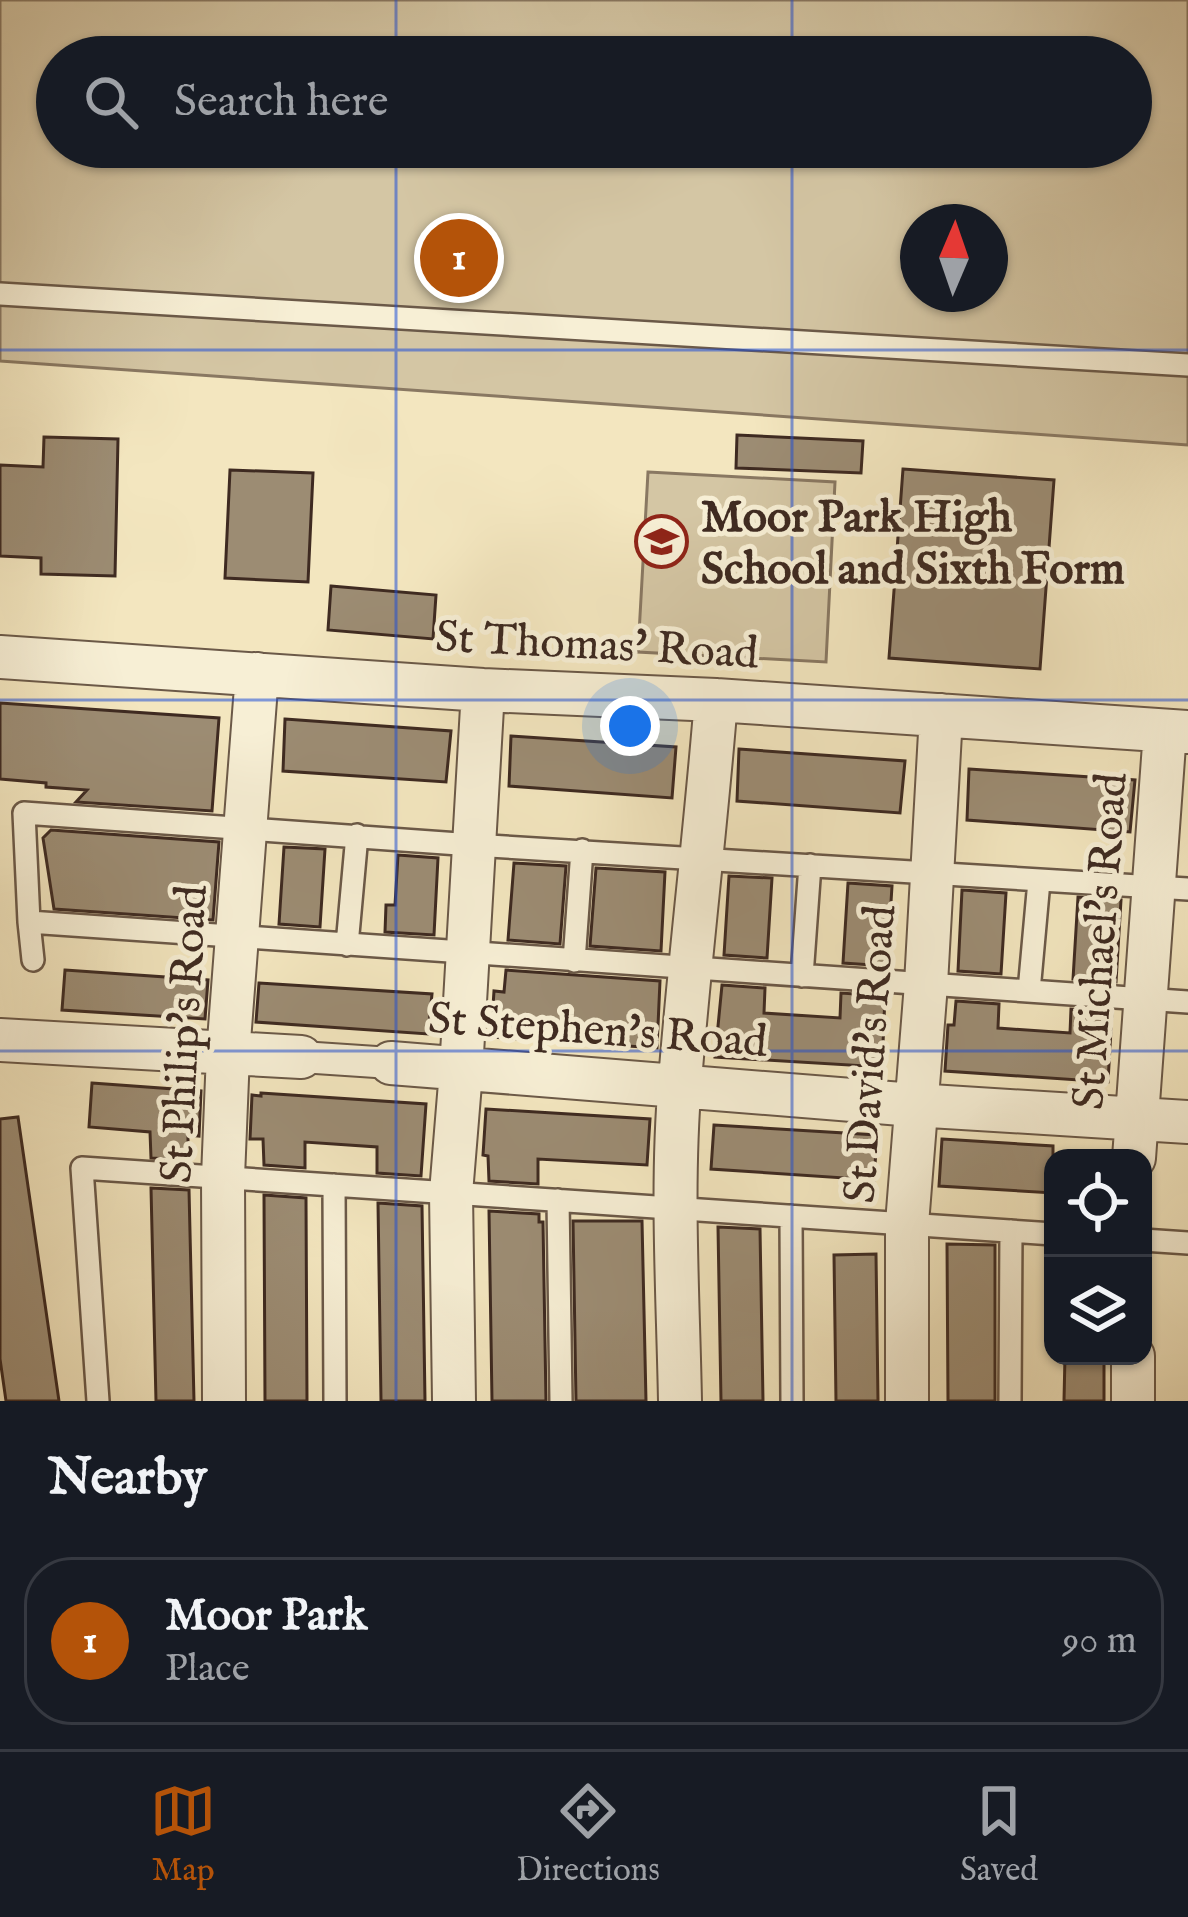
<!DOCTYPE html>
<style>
:root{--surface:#171b24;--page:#242831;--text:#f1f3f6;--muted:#9ea1a6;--line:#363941;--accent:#b45309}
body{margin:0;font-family:"IM FELL English",serif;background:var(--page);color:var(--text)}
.controls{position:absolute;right:36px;bottom:36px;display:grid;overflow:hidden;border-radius:24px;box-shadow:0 3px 9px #0004}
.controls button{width:108px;height:108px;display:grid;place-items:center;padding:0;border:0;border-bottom:3px solid var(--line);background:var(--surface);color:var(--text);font:60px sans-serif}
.compass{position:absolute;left:900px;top:204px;width:108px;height:108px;border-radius:50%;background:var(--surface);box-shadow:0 3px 9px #0004;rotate:2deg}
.you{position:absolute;left:630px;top:726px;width:42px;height:42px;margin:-30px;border:9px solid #fff;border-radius:50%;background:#1a73e8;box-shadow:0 0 0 18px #1a73e833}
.badge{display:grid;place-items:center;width:78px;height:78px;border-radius:50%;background:var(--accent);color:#fff;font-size:39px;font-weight:700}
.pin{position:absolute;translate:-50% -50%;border:6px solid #fff;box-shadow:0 3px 12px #0006}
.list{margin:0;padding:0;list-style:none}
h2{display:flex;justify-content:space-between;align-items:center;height:156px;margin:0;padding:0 48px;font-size:51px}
h2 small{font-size:39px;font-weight:400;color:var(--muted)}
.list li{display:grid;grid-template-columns:78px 1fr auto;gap:36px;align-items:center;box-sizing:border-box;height:168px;margin:0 24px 24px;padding:0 24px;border:3px solid var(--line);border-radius:48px}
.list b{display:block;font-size:45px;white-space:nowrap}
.list p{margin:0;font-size:39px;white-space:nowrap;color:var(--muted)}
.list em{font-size:39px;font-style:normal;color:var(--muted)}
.icon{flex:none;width:66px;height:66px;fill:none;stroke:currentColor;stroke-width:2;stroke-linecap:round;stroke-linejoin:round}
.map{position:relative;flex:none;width:1188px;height:1401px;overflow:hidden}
.search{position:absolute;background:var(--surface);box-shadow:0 3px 9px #0004;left:36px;right:36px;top:36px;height:132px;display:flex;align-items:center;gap:30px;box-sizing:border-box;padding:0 42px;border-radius:66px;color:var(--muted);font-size:45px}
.sheet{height:348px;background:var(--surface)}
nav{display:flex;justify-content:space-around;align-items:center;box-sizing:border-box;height:168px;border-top:3px solid var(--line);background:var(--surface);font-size:33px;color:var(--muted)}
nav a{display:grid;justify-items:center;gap:6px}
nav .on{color:var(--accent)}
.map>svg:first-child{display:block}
</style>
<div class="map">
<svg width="1188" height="1401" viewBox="0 0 1188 1401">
<rect width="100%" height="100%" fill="#f3e6bf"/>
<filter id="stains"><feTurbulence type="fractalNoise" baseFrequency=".00167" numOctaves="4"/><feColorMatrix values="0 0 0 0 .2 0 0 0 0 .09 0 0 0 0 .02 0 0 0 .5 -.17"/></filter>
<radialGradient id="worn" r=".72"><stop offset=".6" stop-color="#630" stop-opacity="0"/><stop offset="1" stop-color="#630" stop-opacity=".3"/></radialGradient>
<path fill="#d4c6a4" stroke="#897862" stroke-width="3" fill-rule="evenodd" d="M 0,0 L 1188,0 L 1188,445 L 0,361 ZM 57,57 L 1131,57 L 1131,147 L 57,147 ZM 918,222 L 990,222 L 990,294 L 918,294 Z
M 648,472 L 835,482 L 826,662 L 638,652 Z"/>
<path fill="#9c8c73" stroke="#3e2a21" stroke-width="3" d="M 737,435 L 863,441 L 861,473 L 736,468 Z
M 44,437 L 118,439 L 115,576 L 41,574 L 41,558 L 0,556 L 0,465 L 43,467 Z
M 903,469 L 1054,480 L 1040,669 L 889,658 Z
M 230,470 L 313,473 L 308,582 L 225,578 Z
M 331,586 L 436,595 L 433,639 L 328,630 Z
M 0,703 L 219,718 L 212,811 L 76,802 L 87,790 L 46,787 L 46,783 L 0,779 Z
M 285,719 L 451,731 L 446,782 L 283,771 Z
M 511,736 L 676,747 L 672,798 L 509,786 Z
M 739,749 L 905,761 L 900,813 L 737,801 Z
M 969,769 L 1135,780 L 1130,832 L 967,820 Z
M 51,830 L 219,842 L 213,920 L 54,909 L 43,838 Z
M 284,847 L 325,849 L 320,927 L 279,924 Z
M 398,855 L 438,858 L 434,935 L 385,932 L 386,905 L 395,905 Z
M 514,863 L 566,866 L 560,944 L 508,940 Z
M 596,868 L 665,872 L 661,951 L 590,946 Z
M 729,876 L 772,878 L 767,958 L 724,955 Z
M 848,883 L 892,886 L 887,966 L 843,963 Z
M 962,890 L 1006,893 L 1001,974 L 958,971 Z
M 1078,897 L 1121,900 L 1116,982 L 1073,979 Z
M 65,970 L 208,980 L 205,1019 L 62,1010 Z
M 506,970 L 660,981 L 657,1048 L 491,1037 L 494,991 L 504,992 Z
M 259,983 L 432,994 L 428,1034 L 256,1022 Z
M 722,985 L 765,988 L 764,1013 L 840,1018 L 841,993 L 885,996 L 882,1067 L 715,1057 Z
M 956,1001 L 999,1004 L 998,1028 L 1070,1033 L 1071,1009 L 1112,1012 L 1108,1082 L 945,1071 L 948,1025 L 954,1025 Z
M 92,1083 L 201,1091 L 199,1136 L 188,1135 L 188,1160 L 151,1158 L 150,1132 L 89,1127 Z
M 261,1093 L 426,1104 L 421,1176 L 377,1173 L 377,1147 L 305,1142 L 305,1168 L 264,1165 L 263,1139 L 250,1139 L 252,1095 L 261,1096 Z
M 486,1109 L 650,1119 L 647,1165 L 538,1159 L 538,1184 L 489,1181 L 488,1156 L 483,1155 Z
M 18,1117 L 59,1401 L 6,1401 L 0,1359 L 0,1119 Z
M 714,1125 L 877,1135 L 874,1180 L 711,1169 Z
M 942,1139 L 1053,1146 L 1053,1193 L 939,1186 Z
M 151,1188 L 189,1190 L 194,1401 L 156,1401 Z
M 264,1195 L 306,1198 L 307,1401 L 265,1401 Z
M 378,1203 L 422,1206 L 425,1401 L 381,1401 Z
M 489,1211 L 539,1214 L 539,1222 L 543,1222 L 546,1401 L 492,1401 Z
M 573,1221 L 642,1221 L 646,1401 L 576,1401 Z
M 718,1227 L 760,1229 L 763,1401 L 721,1401 Z
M 947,1244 L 995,1245 L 995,1401 L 948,1401 Z
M 876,1254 L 878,1401 L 836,1401 L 834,1255 Z
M 1065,1356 L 1104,1356 L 1104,1401 L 1064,1401 Z"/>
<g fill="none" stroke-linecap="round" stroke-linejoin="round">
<defs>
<path id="service" d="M 0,294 L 1188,365
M 29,922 L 1188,1002
M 347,945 L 357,835
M 33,960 L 29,922 L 24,813 L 473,845 L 1188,889
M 574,961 L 582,850
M 802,976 L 810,865
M 1029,991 L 1039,881
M 334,1185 L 335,1401
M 558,1200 L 561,1401
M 791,1216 L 792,1401
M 1143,1240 L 1188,1243
M 98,1401 L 82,1168 L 1053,1234
M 1010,1401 L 1011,1231"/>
<path id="pedestrian" d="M 301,1057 L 391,1063"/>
<path id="minor" d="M 0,657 L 483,690 L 716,700 L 1188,732
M 0,1040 L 301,1057
M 391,1063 L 914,1105 L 1188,1122
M 1134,1158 L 1165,731
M 1133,1356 L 1133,1401
M 224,1401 L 223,1177 L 228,1054 L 257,674
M 454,1401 L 451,1193 L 461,1071 L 483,690
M 680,1401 C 678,1295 671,1187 680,1081 C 690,954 706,827 716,700
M 907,1401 L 907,1224 L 926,984 L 941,715"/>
</defs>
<use href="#service" stroke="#6b5948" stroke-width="26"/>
<use href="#pedestrian" stroke="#6b5948" stroke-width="34"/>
<use href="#minor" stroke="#6b5948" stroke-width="46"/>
<use href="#service" stroke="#f7efd5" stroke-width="21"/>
<use href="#pedestrian" stroke="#f7efd5" stroke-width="30"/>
<use href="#minor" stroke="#f7efd5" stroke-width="42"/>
</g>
<path fill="none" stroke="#1d4ed8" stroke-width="3" stroke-opacity="0.55" d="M 396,0 L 396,57M 792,0 L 792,57M 396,147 L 396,1401M 792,147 L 792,1401M 0,350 L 1188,350M 0,700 L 1188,700M 0,1051 L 1188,1051"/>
<defs>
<symbol id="school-ring" viewBox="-11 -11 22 22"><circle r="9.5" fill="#f7efd5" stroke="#8f2418" stroke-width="1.5"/><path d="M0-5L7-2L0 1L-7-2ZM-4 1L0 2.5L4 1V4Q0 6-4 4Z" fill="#8f2418"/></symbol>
</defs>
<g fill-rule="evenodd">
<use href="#school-ring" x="632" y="512" width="59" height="59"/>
</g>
<g text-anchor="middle" stroke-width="10" stroke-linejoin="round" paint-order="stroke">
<g font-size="45" font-weight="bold" fill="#3e2a21" stroke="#f7efd5" text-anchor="start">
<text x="701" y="531">Moor Park High<tspan x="701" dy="52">School and Sixth Form</tspan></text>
</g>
<g font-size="45" fill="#3e2a21" stroke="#f7efd5">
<text transform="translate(597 643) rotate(3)" y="16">St Thomas' Road</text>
<text transform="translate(1098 941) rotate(-86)" y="16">St Michael's Road</text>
<text transform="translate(598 1028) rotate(4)" y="16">St Stephen's Road</text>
<text transform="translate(182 1034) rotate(-87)" y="16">St Philip's Road</text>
<text transform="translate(868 1054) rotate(-86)" y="16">St David's Road</text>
</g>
</g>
<rect width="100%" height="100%" filter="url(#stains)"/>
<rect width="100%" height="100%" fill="url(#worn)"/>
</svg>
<div class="controls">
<button><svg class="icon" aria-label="locate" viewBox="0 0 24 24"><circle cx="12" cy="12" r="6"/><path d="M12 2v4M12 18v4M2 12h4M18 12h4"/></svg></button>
<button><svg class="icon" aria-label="layers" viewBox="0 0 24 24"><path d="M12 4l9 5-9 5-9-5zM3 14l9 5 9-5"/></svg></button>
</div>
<svg class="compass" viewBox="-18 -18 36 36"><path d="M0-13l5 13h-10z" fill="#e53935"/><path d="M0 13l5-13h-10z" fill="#9ea1a6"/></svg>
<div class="you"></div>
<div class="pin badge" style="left:459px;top:258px">1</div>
<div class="search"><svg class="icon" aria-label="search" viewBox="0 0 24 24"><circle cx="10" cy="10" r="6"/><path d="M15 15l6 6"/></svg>Search here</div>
</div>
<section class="sheet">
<h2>Nearby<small></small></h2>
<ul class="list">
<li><span class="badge">1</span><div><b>Moor Park</b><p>Place</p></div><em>90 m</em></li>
</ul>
</section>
<nav>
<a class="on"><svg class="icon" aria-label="map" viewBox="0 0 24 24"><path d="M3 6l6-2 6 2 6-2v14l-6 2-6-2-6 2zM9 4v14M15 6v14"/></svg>Map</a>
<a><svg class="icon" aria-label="directions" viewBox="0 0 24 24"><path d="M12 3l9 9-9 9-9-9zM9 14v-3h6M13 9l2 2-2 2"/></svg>Directions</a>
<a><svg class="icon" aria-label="saved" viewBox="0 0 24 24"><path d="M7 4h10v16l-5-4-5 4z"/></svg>Saved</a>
</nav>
